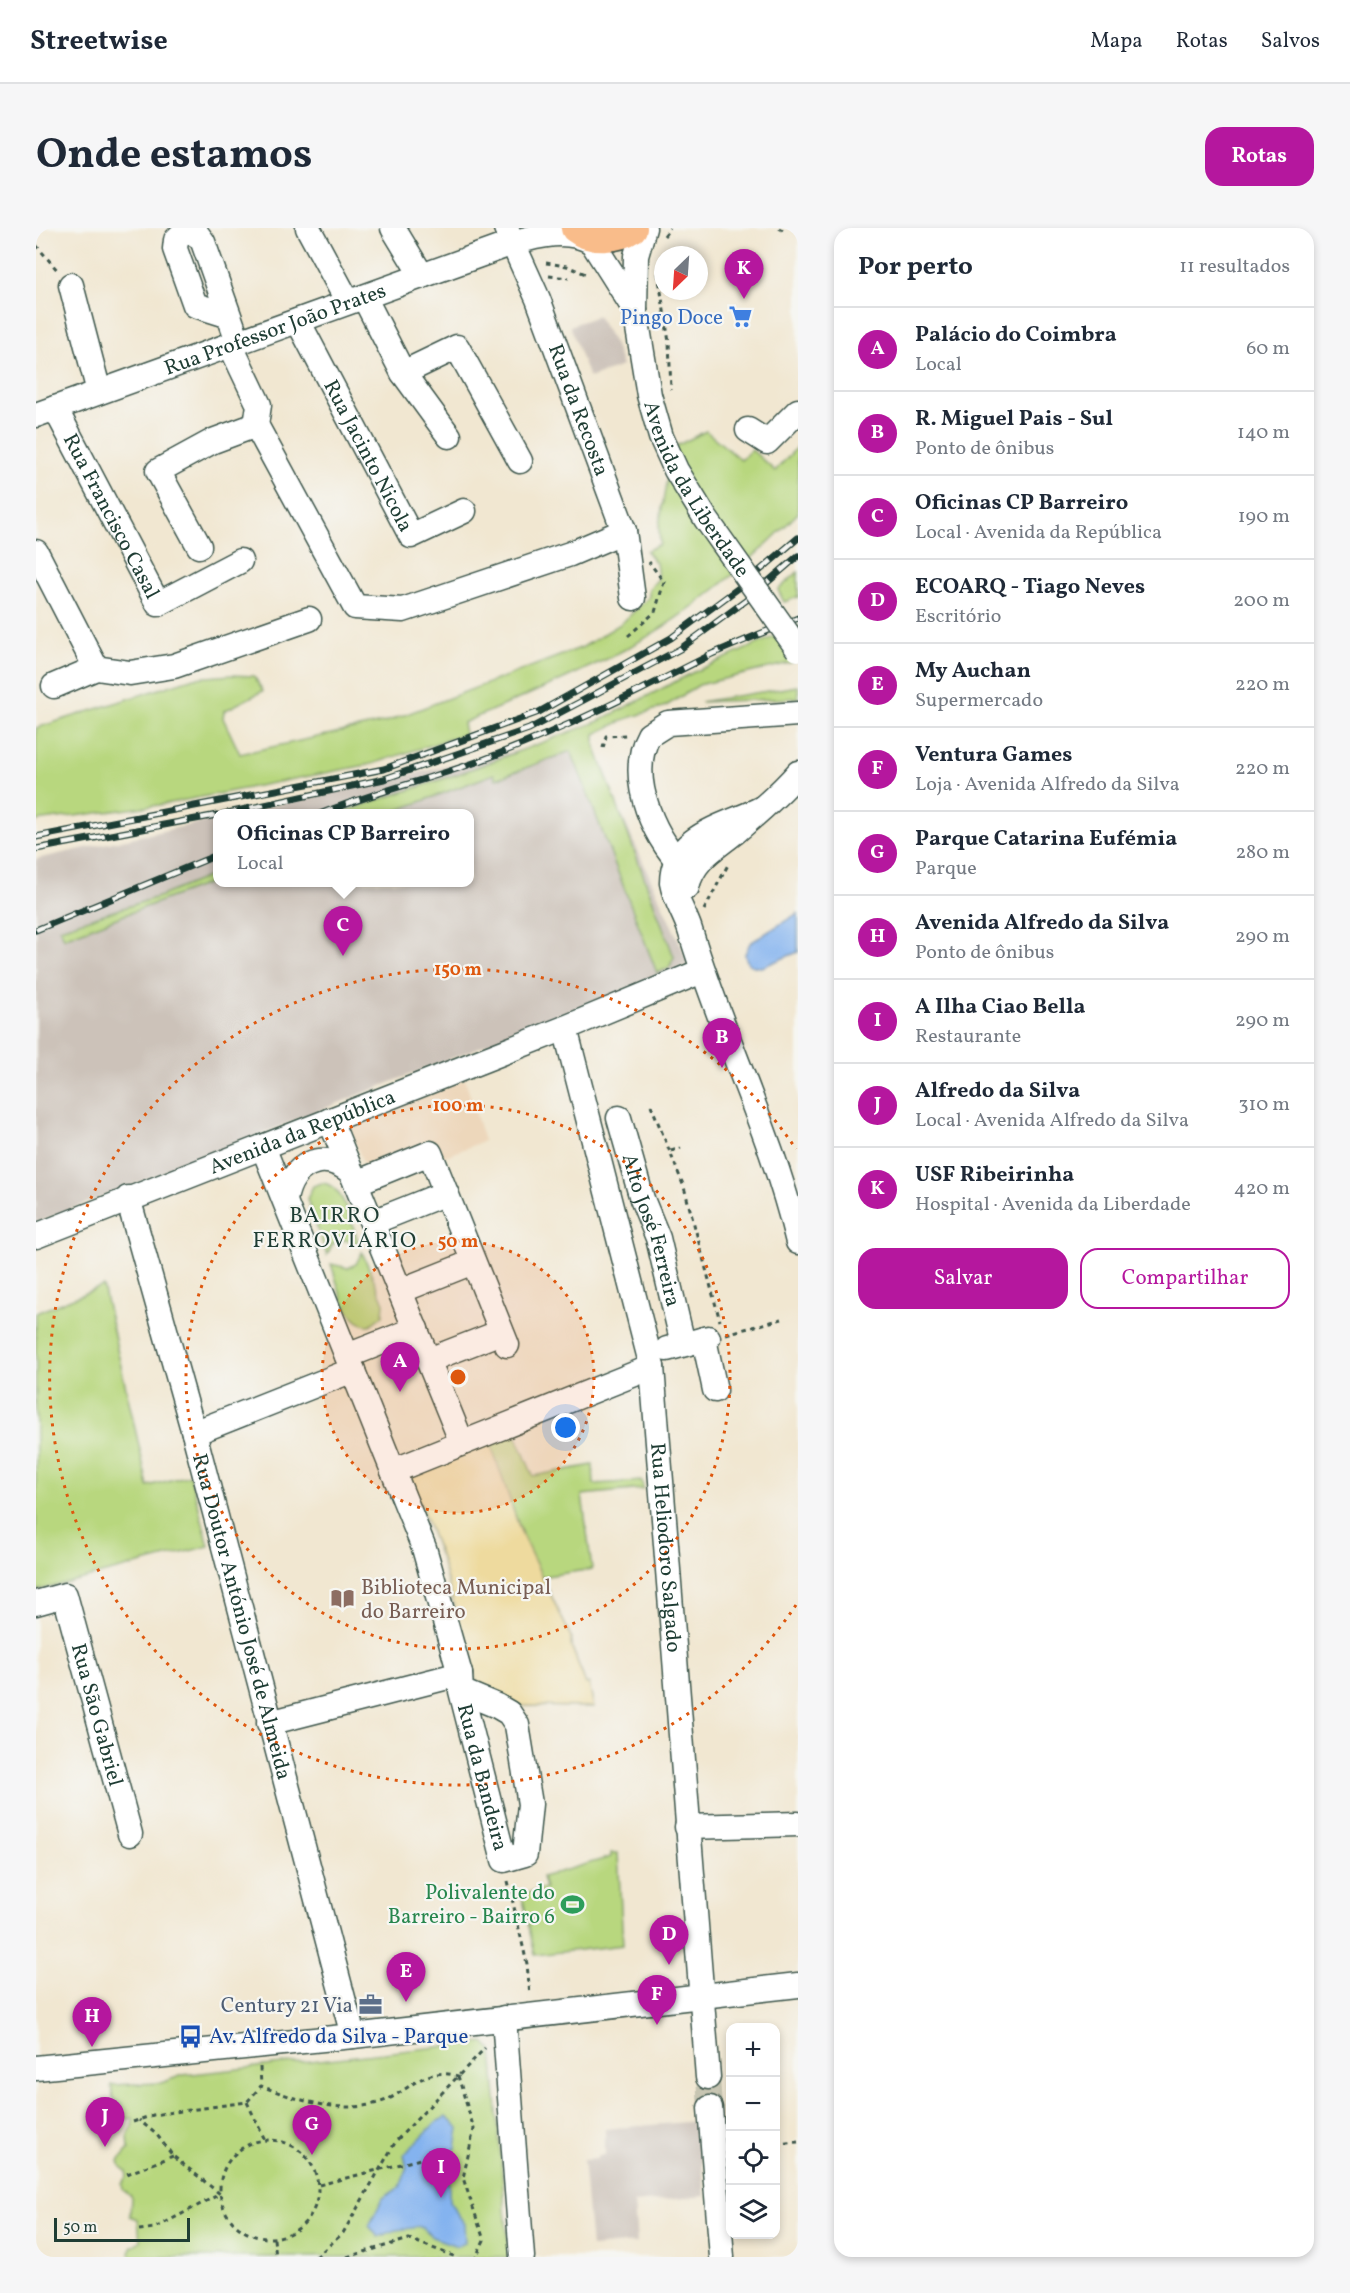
<!DOCTYPE html>
<html lang="pt">
<meta charset="utf-8">
<style>
:root{--surface:#fff;--page:#f6f6f7;--text:#1f2937;--muted:#747a83;--line:#e0e1e3;--accent:#b5179e}
body{margin:0;font-family:Vollkorn,serif;background:var(--page);color:var(--text)}
.controls{position:absolute;right:18px;bottom:18px;display:grid;overflow:hidden;border-radius:12px;box-shadow:0 3px 9px #0003}
.controls button{width:54px;height:54px;display:grid;place-items:center;padding:0;border:0;border-bottom:2px solid var(--line);background:var(--surface);color:var(--text);font:30px sans-serif}
.compass{position:absolute;left:618px;top:18px;width:54px;height:54px;border-radius:50%;background:var(--surface);box-shadow:0 3px 9px #0003;rotate:205deg}
.scale{position:absolute;left:18px;bottom:15px;width:136px;box-sizing:border-box;padding-left:6px;border:3px solid #1f3d34;border-top:0;font-size:16px;line-height:21px;white-space:nowrap;color:#1f3d34;-webkit-text-stroke:4px #f6f6f2;paint-order:stroke}
.you{position:absolute;left:530px;top:1200px;width:21px;height:21px;margin:-15px;border:4px solid #fff;border-radius:50%;background:#1a73e8;box-shadow:0 0 0 9px #1a73e833}
.badge{display:grid;place-items:center;width:39px;height:39px;border-radius:50%;background:var(--accent);color:#fff;font-size:20px;font-weight:700}
.pin{position:absolute;translate:-50% -50px;filter:drop-shadow(0 2px 3px #0008)}
.pin::after{content:'';position:absolute;top:32px;width:21px;height:18px;background:inherit;clip-path:polygon(0 0,100% 0,50% 100%)}
.popup{position:absolute;left:177px;top:581px;width:261px;height:78px;box-sizing:border-box;display:grid;place-content:center;border-radius:12px;background:var(--surface);filter:drop-shadow(0 2px 4px #0005);font-size:20px;white-space:nowrap;color:var(--muted)}
.popup b{font-size:22px;color:var(--text)}
.popup::after{content:'';position:absolute;left:50%;top:100%;margin-left:-12px;border:12px solid transparent;border-top-color:var(--surface)}
.list{margin:0;padding:0;list-style:none}
h2{display:flex;justify-content:space-between;align-items:center;height:78px;margin:0;padding:0 24px;font-size:26px}
h2 small{font-size:20px;font-weight:400;color:var(--muted)}
.list li{display:grid;grid-template-columns:39px 1fr auto;gap:18px;align-items:center;box-sizing:border-box;height:84px;padding:0 24px;border-top:2px solid var(--line)}
.list b{display:block;font-size:22px;white-space:nowrap}
.list p{margin:0;font-size:20px;white-space:nowrap;color:var(--muted)}
.list em{font-size:20px;font-style:normal;color:var(--muted)}
.actions{display:flex;gap:12px;padding:18px 24px}
.actions a{flex:1;padding:14px 0;border:2px solid var(--accent);border-radius:18px;text-align:center;font-size:21px;color:var(--accent)}
.actions .main{background:var(--accent);color:#fff}
.icon{flex:none;width:33px;height:33px;fill:none;stroke:currentColor;stroke-width:2;stroke-linecap:round;stroke-linejoin:round}
.map{position:relative;flex:none;width:762px;height:2029px;overflow:hidden;border-radius:18px}
header{display:flex;align-items:center;gap:36px;box-sizing:border-box;height:84px;padding:0 30px;background:var(--surface);border-bottom:2px solid var(--line)}
header strong{font-size:28px}
nav{display:flex;gap:33px;margin-inline-start:auto;font-size:21px}
.intro{display:flex;align-items:center;justify-content:space-between;box-sizing:border-box;height:144px;padding:0 36px}
h1{margin:0;font-size:42px}
.button{padding:15px 27px;border-radius:18px;background:var(--accent);color:#fff;font-size:21px;font-weight:700}
main{display:flex;gap:36px;padding:0 36px}
aside{flex:1;background:var(--surface);border-radius:18px;box-shadow:0 3px 9px #0003}
.map>svg:first-child{display:block}
</style>
<header>
<strong>Streetwise</strong>
<nav><a>Mapa</a><a>Rotas</a><a>Salvos</a></nav>
</header>
<div class="intro"><h1>Onde estamos</h1><a class="button">Rotas</a></div>
<main>
<div class="map">
<svg width="762" height="2029" viewBox="0 0 762 2029">
<rect width="100%" height="100%" fill="#f6f6f2"/>
<filter id="ink" filterUnits="userSpaceOnUse"><feTurbulence type="fractalNoise" baseFrequency=".0167" numOctaves="2"/><feDisplacementMap in="SourceGraphic" scale="12" xChannelSelector="R" yChannelSelector="G"/><feConvolveMatrix kernelMatrix="1 2 1 2 8 2 1 2 1" color-interpolation-filters="sRGB"/></filter>
<filter id="wash" filterUnits="userSpaceOnUse"><feTurbulence type="fractalNoise" baseFrequency=".008" numOctaves="4" result="noise"/><feDisplacementMap in="SourceGraphic" scale="24" xChannelSelector="R" yChannelSelector="G"/><feGaussianBlur stdDeviation="1.35" result="paint"/><feColorMatrix in="noise" values="0 0 0 0 0 0 0 0 0 0 0 0 0 0 0 0 0 1.4 0 .05"/><feComposite in="paint" operator="in"/></filter>
<g filter="url(#wash)">
<rect width="100%" height="100%" fill="#f1e7d1"/>
<path fill="#edd7bb" d="M 429,851 L 448,913 L 412,927 L 331,945 L 314,901 L 325,896 L 324,893 Z"/>
<path fill="#ccc2b9" d="M 561,88 L 578,115 L 586,138 L 553,150 L 534,98 Z
M 550,507 L 653,736 L 0,995 L 0,631 L 181,591 L 181,654 L 433,654 L 433,586 L 204,585 Z
M 662,1893 L 669,1968 L 598,1975 L 601,2015 L 555,2019 L 547,1932 L 562,1931 L 562,1927 L 569,1927 L 569,1901 Z"/>
<path fill="#b8d77e" stroke="#6c8a59" stroke-width="1.5" d="M 670,203 L 705,232 L 716,222 L 739,243 L 762,218 L 762,285 C 711,338 655,386 590,421 C 537,449 481,471 427,495 L 429,506 L 336,536 L 124,577 L 0,593 L 0,500 L 158,450 L 196,447 L 218,448 L 227,463 L 188,483 L 187,490 L 204,526 L 350,494 L 547,419 L 586,395 L 613,369 L 613,361 L 622,351 L 620,335 L 610,323 L 624,316 L 623,298 L 636,220 Z
M 762,344 L 762,369 L 748,374 L 742,362 Z
M 762,398 L 762,433 L 663,457 L 630,478 L 590,491 L 559,506 L 559,518 L 638,729 L 633,740 L 621,745 L 535,523 L 460,551 L 458,546 L 355,585 L 300,586 L 425,545 L 563,493 L 656,445 Z
M 762,458 L 762,470 L 664,474 Z
M 181,645 L 181,652 L 28,710 L 24,700 L 125,668 Z
M 286,955 C 308,956 315,997 323,1015 L 303,1011 L 296,1017 L 291,1027 L 271,971 L 277,958 Z
M 326,1024 L 348,1075 L 347,1087 L 334,1097 C 309,1098 302,1055 295,1036 L 312,1040 L 320,1036 Z
M 67,1058 L 112,1258 L 154,1247 L 173,1318 L 0,1363 L 0,1085 Z
M 478,1202 L 497,1248 L 557,1237 L 558,1256 L 606,1253 L 607,1261 L 546,1267 L 556,1341 L 504,1349 L 486,1307 L 453,1212 Z
M 575,1625 L 582,1625 L 587,1717 L 499,1727 L 486,1667 L 509,1660 L 506,1649 L 575,1629 Z
M 448,1814 L 456,1822 L 473,2029 L 98,2029 L 94,2026 L 95,2019 L 104,2013 L 102,1991 L 94,1988 L 95,1968 L 87,1962 L 86,1956 L 91,1949 L 90,1943 L 85,1939 L 83,1933 L 93,1921 L 92,1907 L 97,1899 L 97,1890 L 90,1891 L 86,1887 L 85,1877 L 77,1870 L 75,1857 L 125,1855 L 147,1847 Z"/>
<path fill="#eeda9e" stroke="#868c69" stroke-width="1.5" d="M 453,1212 L 486,1307 L 535,1409 L 535,1417 L 550,1456 L 553,1455 L 558,1479 L 479,1478 L 444,1461 L 441,1456 L 404,1328 L 373,1248 Z"/>
<path fill="#84b3ef" stroke="#527892" stroke-width="1.5" d="M 762,685 L 762,724 L 726,739 C 716,739 710,736 709,726 L 714,715 Z
M 410,1889 L 423,1900 L 420,1920 L 409,1933 L 405,1946 L 413,1956 L 413,1973 L 428,1995 L 429,2015 L 421,2018 L 396,2009 L 385,1999 L 360,2002 L 342,2009 L 333,1998 L 347,1970 L 364,1959 L 371,1941 L 368,1927 L 400,1894 Z"/>
</g>
<g filter="url(#ink)">
<g fill="none" stroke-linecap="round" stroke-linejoin="round">
<path stroke="#c7c5b2" stroke-width="24" stroke-dasharray="24 12" stroke-linecap="butt" d="M 672,1849 L 674,1880"/>
<defs>
<g id="minor">
<path d="M 272,0 L 312,74"/>
<path d="M 357,0 L 386,48"/>
<path id="s1" d="M 470,0 L 502,71 L 588,303 L 597,370"/>
<path d="M 35,57 L 63,164"/>
<path d="M 328,69 L 367,145 L 413,208"/>
<path d="M 599,83 L 600,28 L 608,0"/>
<path d="M 191,87 L 159,77 L 139,21 L 140,12 L 148,4 L 161,6 L 167,14 L 202,113"/>
<path id="s2" d="M 262,93 L 375,308 L 428,283"/>
<path d="M 194,116 L 223,177 L 220,197"/>
<path d="M 367,145 L 421,119 L 484,233"/>
<path id="s3" d="M 19,180 L 122,376 L 204,333"/>
<path id="s4" d="M 0,187 L 477,15 C 503,7 532,0 556,14 L 599,82"/>
<path d="M 712,202 L 731,214 L 762,183"/>
<path d="M 163,318 L 122,243 L 177,213 L 220,197 L 319,379 L 367,382 L 534,326 L 588,303"/>
<path d="M 0,324 L 60,440 L 18,458"/>
<path d="M 60,440 L 94,445 L 138,438 L 273,391"/>
<path d="M 726,580 C 692,598 636,606 636,655 C 639,672 649,686 654,702 C 686,808 736,906 762,1014"/>
<path d="M 655,646 C 620,617 589,550 613,507 L 632,495 L 762,486"/>
<path d="M 651,659 C 657,632 678,621 698,605 C 720,586 743,567 762,545"/>
<path id="s5" d="M 529,800 L 616,1139 L 672,1849"/>
<path id="s6" d="M 583,890 L 606,971 L 622,1010 L 647,1116"/>
<path d="M 294,892 L 426,1215"/>
<path id="s7" d="M 227,919 L 388,1320 L 424,1446 L 425,1463 L 468,1632 L 489,1626 L 494,1576 L 481,1497 L 473,1485 L 461,1478 L 425,1463"/>
<path d="M 320,955 L 394,925 L 471,1117"/>
<path id="s8" d="M 92,970 L 158,1205 L 317,1808"/>
<path d="M 249,972 C 255,936 287,920 316,945"/>
<path d="M 337,994 L 410,965"/>
<path id="s9" d="M 0,1008 L 529,800 L 666,743"/>
<path d="M 364,1063 L 437,1034"/>
<path d="M 668,1111 L 679,1162"/>
<path d="M 631,1121 L 672,1110"/>
<path d="M 311,1128 L 380,1101"/>
<path d="M 393,1132 L 465,1104"/>
<path d="M 158,1205 L 317,1142"/>
<path d="M 357,1243 L 616,1139"/>
<path id="s10" d="M 0,1375 L 29,1367 L 94,1606"/>
<path d="M 233,1495 L 424,1446"/>
<path d="M 651,1599 L 762,1596"/>
<path d="M 468,1790 L 486,2029"/>
<path d="M 0,1840 L 317,1808 L 762,1757"/>
<path d="M 674,1880 L 686,2029"/>
</g>
<path id="major" d="M 540,0 C 555,12 581,10 596,0"/>
</defs>
<use href="#minor" stroke="#3e564c" stroke-width="27"/>
<use href="#major" stroke="#3e564c" stroke-width="33"/>
<path stroke="#3e564c" stroke-width="3" stroke-dasharray="4.5 4.5" stroke-linecap="butt" d="M 743,0 L 750,4
M 628,8 L 634,0
M 0,17 L 22,43
M 510,35 L 531,38 L 552,47
M 622,45 L 633,114 L 635,162
M 513,48 L 533,50
M 592,408 L 619,384 L 628,354 L 613,334
M 567,520 L 570,508 L 591,507
M 668,682 L 693,635
M 615,877 L 648,959 L 684,1093
M 635,923 L 645,920
M 690,1106 L 746,1091
M 472,1653 L 491,1736 L 494,1767
M 224,1839 L 225,1858
M 422,1848 L 438,1901 L 427,1950 L 448,2012 L 440,2029
M 211,1874 L 229,1912
M 97,1894 L 117,1887 L 211,1874 L 225,1858 C 262,1872 302,1886 342,1875 C 373,1866 385,1837 422,1848
M184 1961a49 49 0 1 1 98 0a49 49 0 1 1-98 0Z
M 740,1916 L 762,1914
M 91,1946 L 137,1928
M 283,1957 L 392,1929 L 394,1938
M 103,2002 L 119,2000 L 184,1966 L 137,1928 L 121,1907 L 103,1892
M 238,2011 L 240,2029
M 280,2029 L 307,2005 L 360,1913 L 449,1820
M 311,2029 L 373,2011 L 420,2029"/>
<use href="#minor" stroke="#fff" stroke-width="24"/>
<use href="#major" stroke="#f9bc8a" stroke-width="30"/>
<defs>
<path id="rail" d="M 671,428 L 762,390
M 187,586 L 348,551 L 493,501 L 644,421 L 712,371 L 762,328
M 284,586 C 338,564 395,551 449,531 C 529,501 603,463 678,425
M 0,609 L 348,541 L 503,484 L 635,410 L 708,356 L 762,310
M 0,621 L 181,587
M 0,702 L 181,627"/>
</defs>
<use href="#rail" stroke="#1f3d34" stroke-width="7"/>
<use href="#rail" stroke="#f6f6f2" stroke-width="4.5" stroke-dasharray="14" stroke-linecap="butt"/>
<defs>
<g id="minor-bridge">
<path id="s11" d="M 601,94 L 613,167 L 625,209 L 640,242 L 670,291 L 762,421"/>
</g>
</defs>
<use href="#minor-bridge" stroke="#3e564c" stroke-width="27" stroke-linecap="butt"/>
<use href="#minor-bridge" stroke="#fff" stroke-width="24"/>
</g>
</g>
<circle cx="422" cy="1149" r="136" fill="#de580e" fill-opacity=".12"/>
<g fill="none" stroke="#de580e" stroke-width="3" stroke-dasharray="3 6">
<circle cx="422" cy="1149" r="136"/>
<circle cx="422" cy="1149" r="272"/>
<path d="M760 1377A408 408 0 1 1 760 921"/>
</g>
<defs>
<symbol id="supermarket-bare" viewBox="-9 -9 18 18"><path d="M-6-5.5h2.5l.6 2H6L4.5 2H-2.5L-4.4-4H-6ZM-1.5 3.2a1.3 1.3 0 1 0 .1 0ZM3 3.2a1.3 1.3 0 1 0 .1 0Z" fill="#3f7fe0" stroke="#f6f6f2" stroke-width="2.5" paint-order="stroke"/></symbol>
<symbol id="library-bare" viewBox="-9 -9 18 18"><path d="M-6-4Q-3-5.5-.7-3.5V5Q-3 3-6 4ZM6-4Q3-5.5 .7-3.5V5Q3 3 6 4Z" fill="#8d6e63" stroke="#f6f6f2" stroke-width="2.5" paint-order="stroke"/></symbol>
<symbol id="stadium-bare" viewBox="-9 -9 18 18"><path d="M0-5a6.5 5 0 1 0 0 10a6.5 5 0 1 0 0-10ZM-3.5-1.8h7v3.6h-7Z" fill="#2e9e5b" stroke="#f6f6f2" stroke-width="2.5" paint-order="stroke"/></symbol>
<symbol id="office-bare" viewBox="-9 -9 18 18"><path d="M-6-3h4V-5.5h4V-3h4V5H-6ZM-1-4.5V-3h2v-1.5ZM-6 0V1H6V0Z" fill="#5c6f8a" stroke="#f6f6f2" stroke-width="2.5" paint-order="stroke"/></symbol>
<symbol id="bus-bare" viewBox="-9 -9 18 18"><path d="M-5-6H5V4H4V6H2V4H-2V6H-4V4H-5ZM-3.5-4V0h7V-4ZM-3.5 1.2v1.5H-2V1.2ZM2 1.2v1.5H3.5V1.2Z" fill="#1a4fb4" stroke="#f6f6f2" stroke-width="2.5" paint-order="stroke"/></symbol>
</defs>
<g fill-rule="evenodd">
<use href="#supermarket-bare" x="688" y="72" width="33" height="33"/>
<use href="#library-bare" x="290" y="1354" width="33" height="33"/>
<use href="#stadium-bare" x="520" y="1660" width="33" height="33"/>
<use href="#office-bare" x="318" y="1760" width="33" height="33"/>
<use href="#bus-bare" x="138" y="1792" width="33" height="33"/>
</g>
<g text-anchor="middle" stroke-width="4.5" stroke-linejoin="round" paint-order="stroke">
<g font-size="21" fill="#366cbe" stroke="#f6f6f2" text-anchor="end">
<text x="687" y="96">Pingo Doce</text>
</g>
<g font-size="21" fill="#1f3d34" stroke="#f6f6f2">
<text dy="7" stroke="none"><textPath href="#s4" startOffset="254">Rua Professor João Prates</textPath></text>
<text dy="7" stroke="none"><textPath href="#s1" startOffset="196">Rua da Recosta</textPath></text>
<text dy="7" stroke="none"><textPath href="#s2" startOffset="152">Rua Jacinto Nicola</textPath></text>
<text dy="7" stroke="none"><textPath href="#s11" startOffset="180">Avenida da Liberdade</textPath></text>
<text dy="7" stroke="none"><textPath href="#s3" startOffset="122">Rua Francisco Casal</textPath></text>
<text dy="7" stroke="none"><textPath href="#s9" startOffset="286">Avenida da República</textPath></text>
<text dy="7" stroke="none"><textPath href="#s6" startOffset="117">Alto José Ferreira</textPath></text>
<text dy="7" stroke="none"><textPath href="#s5" startOffset="531">Rua Heliodoro Salgado</textPath></text>
<text dy="7" stroke="none"><textPath href="#s8" startOffset="434">Rua Doutor António José de Almeida</textPath></text>
<text dy="7" stroke="none"><textPath href="#s10" startOffset="154">Rua São Gabriel</textPath></text>
<text dy="7" stroke="none"><textPath href="#s7" startOffset="669">Rua da Bandeira</textPath></text>
</g>
<g font-size="21" fill="#785e54" stroke="#f6f6f2" text-anchor="start">
<text x="325" y="1366">Biblioteca Municipal<tspan x="325" dy="24">do Barreiro</tspan></text>
</g>
<g font-size="21" fill="#27864d" stroke="#f6f6f2" text-anchor="end">
<text x="519" y="1671">Polivalente do<tspan x="519" dy="24">Barreiro - Bairro 6</tspan></text>
</g>
<g font-size="21" fill="#4e5e75" stroke="#f6f6f2" text-anchor="end">
<text x="317" y="1784">Century 21 Via</text>
</g>
<g font-size="21" fill="#164399" stroke="#f6f6f2" text-anchor="start">
<text x="173" y="1815">Av. Alfredo da Silva - Parque</text>
</g>
<g font-size="22" letter-spacing="1.5" fill="#1f3d34" stroke="#f6f6f2">
<text x="299" y="994">BAIRRO<tspan x="299" dy="25">FERROVIÁRIO</tspan></text>
</g>
</g>
<circle cx="422" cy="1149" r="9" fill="#de580e" stroke="#f6f6f2" stroke-width="3"/>
<g font-size="18" text-anchor="middle" font-weight="bold" fill="#de580e" stroke="#f6f6f2" stroke-width="4.5" stroke-linejoin="round" paint-order="stroke">
<text x="422" y="747">150 m</text>
<text x="422" y="883">100 m</text>
<text x="422" y="1019">50 m</text>
</g>
</svg>
<div class="controls">
<button>+</button>
<button>−</button>
<button><svg class="icon" aria-label="locate" viewBox="0 0 24 24"><circle cx="12" cy="12" r="6"/><path d="M12 2v4M12 18v4M2 12h4M18 12h4"/></svg></button>
<button><svg class="icon" aria-label="layers" viewBox="0 0 24 24"><path d="M12 4l9 5-9 5-9-5zM3 14l9 5 9-5"/></svg></button>
</div>
<svg class="compass" viewBox="-18 -18 36 36"><path d="M0-13l5 13h-10z" fill="#e53935"/><path d="M0 13l5-13h-10z" fill="#747a83"/></svg>
<div class="scale">50 m</div>
<div class="you"></div>
<div class="pin badge" style="left:364px;top:1164px">A</div>
<div class="pin badge" style="left:686px;top:840px">B</div>
<div class="pin badge" style="left:307px;top:728px">C</div>
<div class="popup"><b>Oficinas CP Barreiro</b>Local</div>
<div class="pin badge" style="left:633px;top:1737px">D</div>
<div class="pin badge" style="left:370px;top:1774px">E</div>
<div class="pin badge" style="left:621px;top:1797px">F</div>
<div class="pin badge" style="left:276px;top:1927px">G</div>
<div class="pin badge" style="left:56px;top:1819px">H</div>
<div class="pin badge" style="left:405px;top:1970px">I</div>
<div class="pin badge" style="left:69px;top:1919px">J</div>
<div class="pin badge" style="left:708px;top:71px">K</div>
</div>
<aside>
<h2>Por perto<small>11 resultados</small></h2>
<ul class="list">
<li><span class="badge">A</span><div><b>Palácio do Coimbra</b><p>Local</p></div><em>60 m</em></li>
<li><span class="badge">B</span><div><b>R. Miguel Pais - Sul</b><p>Ponto de ônibus</p></div><em>140 m</em></li>
<li><span class="badge">C</span><div><b>Oficinas CP Barreiro</b><p>Local · Avenida da República</p></div><em>190 m</em></li>
<li><span class="badge">D</span><div><b>ECOARQ - Tiago Neves</b><p>Escritório</p></div><em>200 m</em></li>
<li><span class="badge">E</span><div><b>My Auchan</b><p>Supermercado</p></div><em>220 m</em></li>
<li><span class="badge">F</span><div><b>Ventura Games</b><p>Loja · Avenida Alfredo da Silva</p></div><em>220 m</em></li>
<li><span class="badge">G</span><div><b>Parque Catarina Eufémia</b><p>Parque</p></div><em>280 m</em></li>
<li><span class="badge">H</span><div><b>Avenida Alfredo da Silva</b><p>Ponto de ônibus</p></div><em>290 m</em></li>
<li><span class="badge">I</span><div><b>A Ilha Ciao Bella</b><p>Restaurante</p></div><em>290 m</em></li>
<li><span class="badge">J</span><div><b>Alfredo da Silva</b><p>Local · Avenida Alfredo da Silva</p></div><em>310 m</em></li>
<li><span class="badge">K</span><div><b>USF Ribeirinha</b><p>Hospital · Avenida da Liberdade</p></div><em>420 m</em></li>
</ul>
<div class="actions"><a class="main">Salvar</a><a>Compartilhar</a></div>
</aside>
</main>
